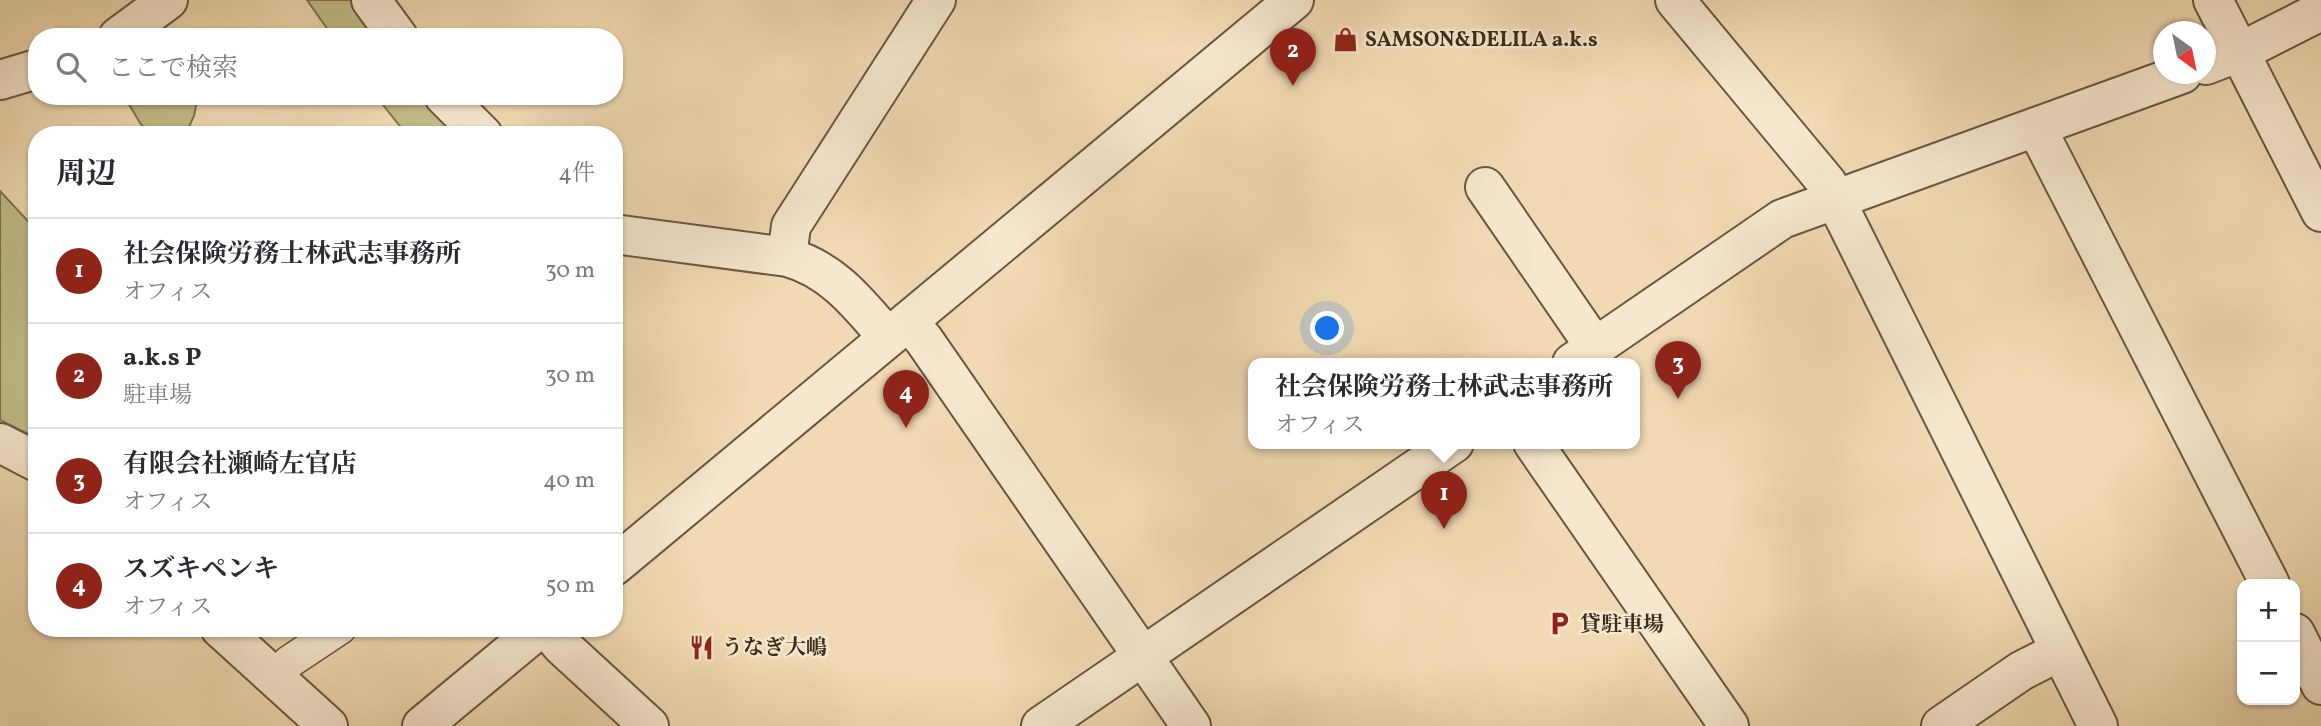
<!DOCTYPE html>
<html lang="ja">
<meta charset="utf-8">
<style>
:root{--surface:#fff;--page:#f7f7f7;--text:#2b2b33;--muted:#7c7c81;--line:#e1e1e2;--accent:#8f2418}
body{margin:0;font-family:Vollkorn,"Noto Serif JP",serif;background:var(--page);color:var(--text)}
.controls{position:absolute;right:21px;bottom:21px;display:grid;overflow:hidden;border-radius:14px;box-shadow:0 2px 5px #0004}
.controls button{width:63px;height:63px;display:grid;place-items:center;padding:0;border:0;border-bottom:2px solid var(--line);background:var(--surface);color:var(--text);font:35px sans-serif}
.compass{position:absolute;left:2153px;top:21px;width:63px;height:63px;border-radius:50%;background:var(--surface);box-shadow:0 2px 5px #0004;rotate:147deg}
.you{position:absolute;left:1328px;top:329px;width:24px;height:24px;margin:-18px;border:5px solid #fff;border-radius:50%;background:#1a73e8;box-shadow:0 0 0 10px #1a73e833}
.badge{display:grid;place-items:center;width:46px;height:46px;border-radius:50%;background:var(--accent);color:#fff;font-size:23px;font-weight:700}
.pin{position:absolute;translate:-50% -58px;filter:drop-shadow(0 2px 4px #0008)}
.pin::after{content:'';position:absolute;top:37px;width:24px;height:21px;background:inherit;clip-path:polygon(0 0,100% 0,50% 100%)}
.popup{position:absolute;left:1248px;top:358px;width:392px;height:91px;box-sizing:border-box;display:grid;place-content:center;border-radius:14px;background:var(--surface);filter:drop-shadow(0 2px 5px #0005);font-size:23px;white-space:nowrap;color:var(--muted)}
.popup b{font-size:26px;color:var(--text)}
.popup::after{content:'';position:absolute;left:50%;top:100%;margin-left:-14px;border:14px solid transparent;border-top-color:var(--surface)}
.list{margin:0;padding:0;list-style:none}
h2{display:flex;justify-content:space-between;align-items:center;height:91px;margin:0;padding:0 28px;font-size:30px}
h2 small{font-size:23px;font-weight:400;color:var(--muted)}
.list li{display:grid;grid-template-columns:46px 1fr auto;gap:21px;align-items:center;box-sizing:border-box;height:105px;padding:0 28px;border-top:2px solid var(--line)}
.list b{display:block;font-size:26px;white-space:nowrap}
.list p{margin:0;font-size:23px;white-space:nowrap;color:var(--muted)}
.list em{font-size:23px;font-style:normal;color:var(--muted)}
.icon{flex:none;width:38px;height:38px;fill:none;stroke:currentColor;stroke-width:2;stroke-linecap:round;stroke-linejoin:round}
.map{position:relative;flex:none;width:2321px;height:726px;overflow:hidden}
.search{position:absolute;background:var(--surface);box-shadow:0 2px 5px #0004;left:28px;top:28px;width:595px;height:77px;display:flex;align-items:center;gap:18px;box-sizing:border-box;padding:0 24px;border-radius:28px;color:var(--muted);font-size:26px}
.panel{position:absolute;background:var(--surface);box-shadow:0 2px 5px #0004;left:28px;top:126px;width:595px;height:511px;border-radius:28px}
.map>svg:first-child{display:block}
</style>
<div class="map">
<svg width="2321" height="726" viewBox="0 0 2321 726">
<rect width="100%" height="100%" fill="#f1dab3"/>
<filter id="stains"><feTurbulence type="fractalNoise" baseFrequency=".00286" numOctaves="4"/><feColorMatrix values="0 0 0 0 .2 0 0 0 0 .09 0 0 0 0 .02 0 0 0 .5 -.17"/></filter>
<radialGradient id="worn" r=".72"><stop offset=".6" stop-color="#630" stop-opacity="0"/><stop offset="1" stop-color="#630" stop-opacity=".3"/></radialGradient>
<path fill="#c1bd88" stroke="#7e7452" stroke-width="2" d="M 307,0 L 352,0 L 378,37 L 333,37 Z
M 124,96 L 198,96 L 194,116 L 185,135 L 150,135 L 140,123 Z
M 376,96 L 422,96 L 458,135 L 407,135 Z
M 0,191 L 37,231 L 37,435 L 34,437 L 0,420 Z"/>
<g fill="none" stroke-linecap="round" stroke-linejoin="round">
<defs>
<path id="service" d="M 275,677 L 289,662 L 340,628"/>
<path id="minor" d="M 371,0 L 398,37
M 1675,0 L 1827,183 L 2098,726
M 2213,0 L 2321,212
M 118,37 L 168,0
M 2206,65 L 2240,52 L 2321,11
M 0,80 L 37,69
M 444,96 L 483,135
M 2036,127 L 2270,584
M 1485,187 L 1595,347
M 614,234 L 787,257 C 832,269 859,304 888,338
M 787,257 L 791,226 L 936,0
M 908,321 L 924,340 L 1191,726
M 1572,363 L 1782,219 L 2182,74
M 0,443 L 37,462
M 1533,443 L 1729,726
M 614,566 L 1294,0
M 220,628 L 328,726
M 547,628 L 562,646 L 649,726
M 2295,633 L 2321,685
M 422,726 L 540,628
M 1041,726 L 1454,443
M 1941,726 L 2021,671 L 2060,651"/>
</defs>
<use href="#service" stroke="#685841" stroke-width="35"/>
<use href="#minor" stroke="#685841" stroke-width="42"/>
<use href="#service" stroke="#f6e7ce" stroke-width="32"/>
<use href="#minor" stroke="#f6e7ce" stroke-width="38"/>
</g>
<defs>
<symbol id="shop-bare" viewBox="-9 -9 18 18"><path d="M-5-2.5h2.3a2.7 3.5 0 0 1 5.4 0H5L5.5 6h-11ZM-1.5-2.5h3a1.5 2.3 0 0 0-3 0Z" fill="#8f2418" stroke="#f6e7ce" stroke-width="2.5" paint-order="stroke"/></symbol>
<symbol id="parking-bare" viewBox="-9 -9 18 18"><path d="M-3.5-5.5H1a3.5 3.5 0 0 1 0 7H-1V5.5H-3.5ZM-1-3.4V-.6H.8a1.4 1.4 0 0 0 0-2.8Z" fill="#8f2418" stroke="#f6e7ce" stroke-width="2.5" paint-order="stroke"/></symbol>
<symbol id="restaurant-bare" viewBox="-9 -9 18 18"><path d="M-5-6h1v4h1v-4h1v4h1v-4h1v5L-1.5 .5V6h-2V.5L-5-1ZM5-6V6H3V1.5H1.5Q1.5-4 5-6Z" fill="#8f2418" stroke="#f6e7ce" stroke-width="2.5" paint-order="stroke"/></symbol>
</defs>
<g fill-rule="evenodd">
<use href="#shop-bare" x="1328" y="22" width="35" height="35"/>
<use href="#parking-bare" x="1542" y="606" width="35" height="35"/>
<use href="#restaurant-bare" x="684" y="630" width="35" height="35"/>
</g>
<g text-anchor="middle" stroke-width="5" stroke-linejoin="round" paint-order="stroke">
<g font-size="21" font-weight="bold" fill="#3a2c1b" stroke="#f6e7ce" text-anchor="start">
<text x="1365" y="46">SAMSON&amp;DELILA a.k.s</text>
<text x="1580" y="631">貸駐車場</text>
<text x="722" y="654">うなぎ大嶋</text>
</g>
</g>
<rect width="100%" height="100%" filter="url(#stains)"/>
<rect width="100%" height="100%" fill="url(#worn)"/>
</svg>
<div class="controls">
<button>+</button>
<button>−</button>
</div>
<svg class="compass" viewBox="-18 -18 36 36"><path d="M0-13l5 13h-10z" fill="#e53935"/><path d="M0 13l5-13h-10z" fill="#7c7c81"/></svg>
<div class="you"></div>
<div class="pin badge" style="left:1444px;top:529px">1</div>
<div class="popup"><b>社会保険労務士林武志事務所</b>オフィス</div>
<div class="pin badge" style="left:1293px;top:86px">2</div>
<div class="pin badge" style="left:1678px;top:399px">3</div>
<div class="pin badge" style="left:906px;top:428px">4</div>
<div class="search"><svg class="icon" aria-label="search" viewBox="0 0 24 24"><circle cx="10" cy="10" r="6"/><path d="M15 15l6 6"/></svg>ここで検索</div>
<section class="panel">
<h2>周辺<small>4件</small></h2>
<ul class="list">
<li><span class="badge">1</span><div><b>社会保険労務士林武志事務所</b><p>オフィス</p></div><em>30 m</em></li>
<li><span class="badge">2</span><div><b>a.k.s P</b><p>駐車場</p></div><em>30 m</em></li>
<li><span class="badge">3</span><div><b>有限会社瀬崎左官店</b><p>オフィス</p></div><em>40 m</em></li>
<li><span class="badge">4</span><div><b>スズキペンキ</b><p>オフィス</p></div><em>50 m</em></li>
</ul>
</section>
</div>
